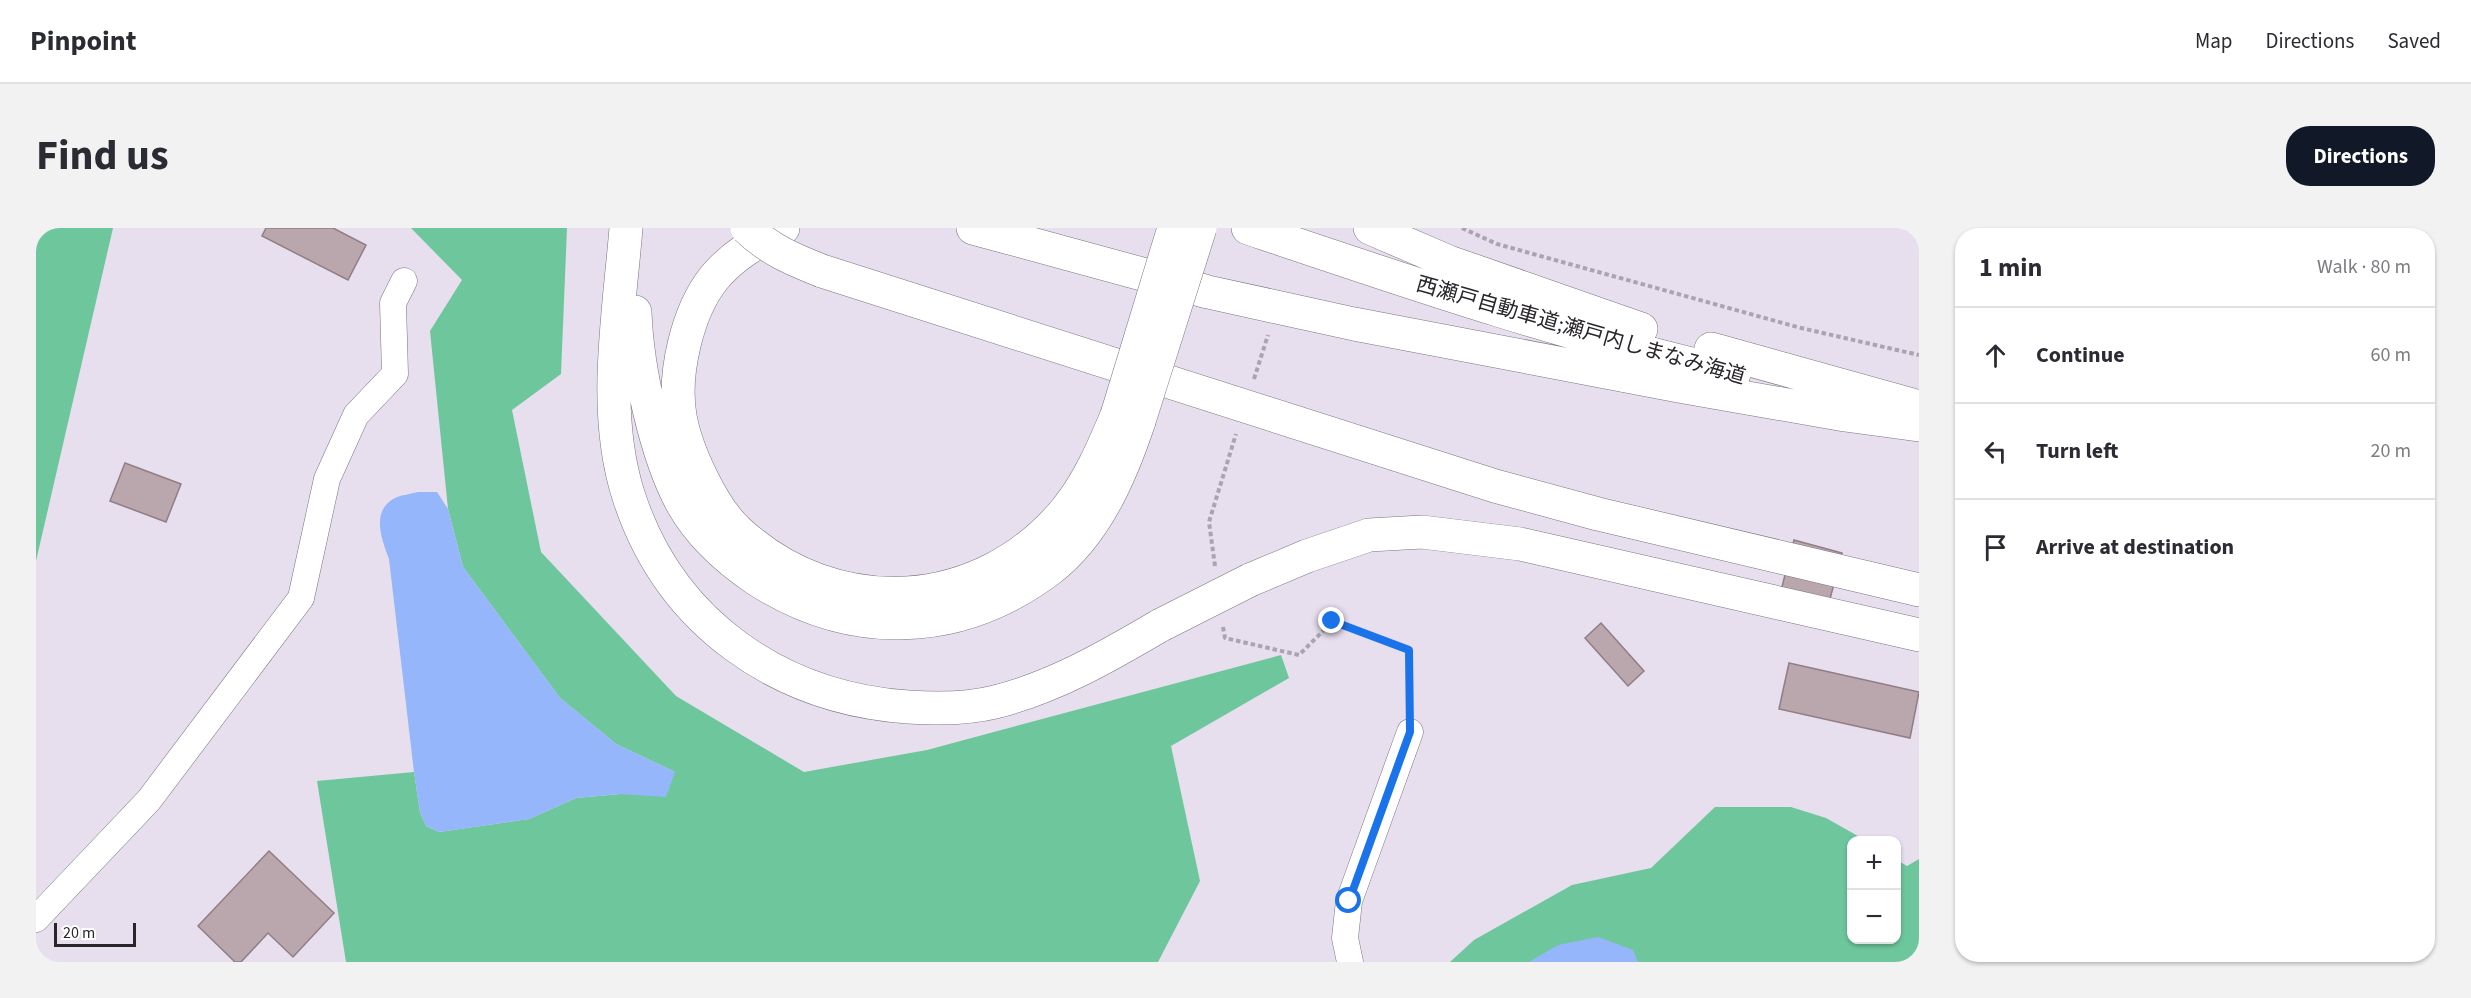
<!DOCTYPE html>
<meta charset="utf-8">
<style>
:root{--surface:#fff;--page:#f2f2f3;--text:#2b2b33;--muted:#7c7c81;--line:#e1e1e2;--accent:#111827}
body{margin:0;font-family:"Source Sans 3","Noto Sans JP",sans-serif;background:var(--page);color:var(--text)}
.controls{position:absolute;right:18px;bottom:18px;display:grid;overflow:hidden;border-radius:12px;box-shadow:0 2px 4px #0004}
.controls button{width:54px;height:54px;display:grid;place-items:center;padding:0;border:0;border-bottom:2px solid var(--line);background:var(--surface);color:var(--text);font:30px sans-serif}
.scale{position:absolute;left:18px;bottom:15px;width:82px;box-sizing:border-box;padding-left:6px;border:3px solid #28252b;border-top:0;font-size:16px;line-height:21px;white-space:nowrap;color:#28252b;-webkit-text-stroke:4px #fff;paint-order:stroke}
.stop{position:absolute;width:18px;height:18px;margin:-14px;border:4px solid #1a73e8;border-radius:50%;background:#fff}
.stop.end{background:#1a73e8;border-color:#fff;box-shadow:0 2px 6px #0008}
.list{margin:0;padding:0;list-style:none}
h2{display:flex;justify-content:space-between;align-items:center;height:78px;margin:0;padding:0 24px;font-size:26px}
h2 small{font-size:20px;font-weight:400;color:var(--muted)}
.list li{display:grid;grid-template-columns:39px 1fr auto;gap:18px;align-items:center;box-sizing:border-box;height:96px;padding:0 24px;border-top:2px solid var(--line)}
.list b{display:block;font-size:22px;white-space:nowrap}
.list em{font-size:20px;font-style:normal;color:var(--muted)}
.icon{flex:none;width:33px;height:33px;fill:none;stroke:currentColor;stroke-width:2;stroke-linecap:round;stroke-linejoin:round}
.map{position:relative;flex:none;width:1883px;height:734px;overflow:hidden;border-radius:24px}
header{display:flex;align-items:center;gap:36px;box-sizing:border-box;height:84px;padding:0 30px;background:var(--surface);border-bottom:2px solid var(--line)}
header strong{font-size:28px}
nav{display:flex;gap:33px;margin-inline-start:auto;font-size:21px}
.intro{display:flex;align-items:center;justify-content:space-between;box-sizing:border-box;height:144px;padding:0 36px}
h1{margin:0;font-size:42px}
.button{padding:15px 27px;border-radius:24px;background:var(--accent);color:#fff;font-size:21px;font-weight:700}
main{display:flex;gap:36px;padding:0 36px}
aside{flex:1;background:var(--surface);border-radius:24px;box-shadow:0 2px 4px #0004}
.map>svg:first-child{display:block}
</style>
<header>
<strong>Pinpoint</strong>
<nav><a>Map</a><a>Directions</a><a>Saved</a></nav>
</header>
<div class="intro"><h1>Find us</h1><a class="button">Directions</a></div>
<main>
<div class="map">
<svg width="1883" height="734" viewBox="0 0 1883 734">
<rect width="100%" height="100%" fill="#e7deee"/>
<path fill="#6ec69c" d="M 0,0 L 77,0 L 0,333 Z
M 375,0 L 531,0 L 525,146 L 476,182 L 505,324 L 640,468 L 768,544 L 891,522 L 1245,427 L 1253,450 L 1135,518 L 1164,653 L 1122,734 L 310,734 L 281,553 L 378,544 L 384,584 L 390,598 L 403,604 L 493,591 L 540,570 L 584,566 L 639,544 L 580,516 L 524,470 L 427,339 L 412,281 L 394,103 L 426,52 Z
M 1679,579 L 1755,579 L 1790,590 L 1829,612 L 1816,612 L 1816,712 L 1860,712 L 1861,632 L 1871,638 L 1883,631 L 1883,734 L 1414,734 L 1438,712 L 1536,657 L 1615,640 Z"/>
<path fill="#95b6fb" d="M 382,264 L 401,264 L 412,281 L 427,339 L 524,470 L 580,516 L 639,544 L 630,569 L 584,566 L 540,570 L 493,591 L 403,604 L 390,598 L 384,584 L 378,544 L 353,331 C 346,312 334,283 359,270 C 365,267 375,266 382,264 Z
M 1562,709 L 1597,722 L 1602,734 L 1493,734 L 1522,717 Z"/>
<path fill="#baa7ad" stroke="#907e84" stroke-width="1.5" d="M 230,0 L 297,0 L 330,17 L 312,52 L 226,8 Z
M 89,235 L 145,256 L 130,294 L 74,273 Z
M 1758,312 L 1806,325 L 1788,394 L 1740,382 Z
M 1565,395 L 1608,443 L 1592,458 L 1549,410 Z
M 1753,435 L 1883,464 L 1874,510 L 1743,481 Z
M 233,623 L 298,685 L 257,729 L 232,705 L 205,734 L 199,734 L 162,698 Z"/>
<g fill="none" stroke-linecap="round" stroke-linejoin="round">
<defs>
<path id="minor" d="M 0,691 L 113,572 L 265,370 L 291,251 L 320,187 L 359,146 L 357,75 L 368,53
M 1314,734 L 1309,710 L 1313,673 L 1374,504"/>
<path id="motorway" d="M 590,0 C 583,87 565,184 593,269 C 634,395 743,470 872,479 C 901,481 931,481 959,474 C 1019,459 1072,428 1125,397
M 747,0 C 721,14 697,27 678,50 C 651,84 637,146 644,188 C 650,223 677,281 703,304 C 800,393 945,385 1030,282 C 1053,254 1067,220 1081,187
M 937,0 L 1172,64 L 1318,96 L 1643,158 L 1809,187 L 1883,197
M 1212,0 C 1372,54 1533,109 1698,146
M 1334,0 L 1413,34 L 1605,101
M 786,43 L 1459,258 L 1562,286 L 1883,362
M 599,84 C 601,140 620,229 647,277 C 664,307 692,332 720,351 C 814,412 922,410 1013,342 C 1060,306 1085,247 1103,193
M 1675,121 L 1883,179
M 1214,352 L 1271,328 L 1333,307 L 1386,304 L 1484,316 L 1883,407"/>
</defs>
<use href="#minor" stroke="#7b7381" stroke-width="27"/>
<use href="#motorway" stroke="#7b7381" stroke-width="34"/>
<path stroke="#aba4b0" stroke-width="4" stroke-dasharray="4.5 3" stroke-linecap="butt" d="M 1426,0 L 1461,16 L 1765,100 L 1883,127
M 1218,151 L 1232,107
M 1179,338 L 1173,294 L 1200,206
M 1187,399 L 1189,410 L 1263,427 L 1296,394 L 1373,422 L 1374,479"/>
<use href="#minor" stroke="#fff" stroke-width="26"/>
<use href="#motorway" stroke="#fff" stroke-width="33"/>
<defs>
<path id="motorway-bridge" d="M 711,0 C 732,21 758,32 786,43
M 1081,187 L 1138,0
M 1103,193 L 1164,0
M 1125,397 L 1214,352"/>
</defs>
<use href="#motorway-bridge" stroke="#7b7381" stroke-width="34" stroke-linecap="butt"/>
<use href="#motorway-bridge" stroke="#fff" stroke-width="33"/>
</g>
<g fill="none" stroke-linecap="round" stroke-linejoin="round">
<path stroke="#1a73e8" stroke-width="8" d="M 1296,393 L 1373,422 L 1374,504 L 1313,673"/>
</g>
<g text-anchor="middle" stroke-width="6" stroke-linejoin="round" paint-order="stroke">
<g font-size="21" fill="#28252b" stroke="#fff">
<text transform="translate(1545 102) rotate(16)" y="7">西瀬戸自動車道;瀬戸内しまなみ海道</text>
</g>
</g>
</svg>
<div class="controls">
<button>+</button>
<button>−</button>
</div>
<div class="scale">20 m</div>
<div class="stop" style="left:1313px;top:673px"></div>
<div class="stop end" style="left:1296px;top:393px"></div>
</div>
<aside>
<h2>1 min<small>Walk · 80 m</small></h2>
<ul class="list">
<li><svg class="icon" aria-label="ahead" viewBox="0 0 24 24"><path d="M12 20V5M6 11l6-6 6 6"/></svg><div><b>Continue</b></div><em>60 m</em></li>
<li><svg class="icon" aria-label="left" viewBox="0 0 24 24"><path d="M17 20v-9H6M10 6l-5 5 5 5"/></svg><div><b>Turn left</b></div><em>20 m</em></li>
<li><svg class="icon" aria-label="arrive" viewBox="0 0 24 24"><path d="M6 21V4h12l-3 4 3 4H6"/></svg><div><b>Arrive at destination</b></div></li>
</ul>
</aside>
</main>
